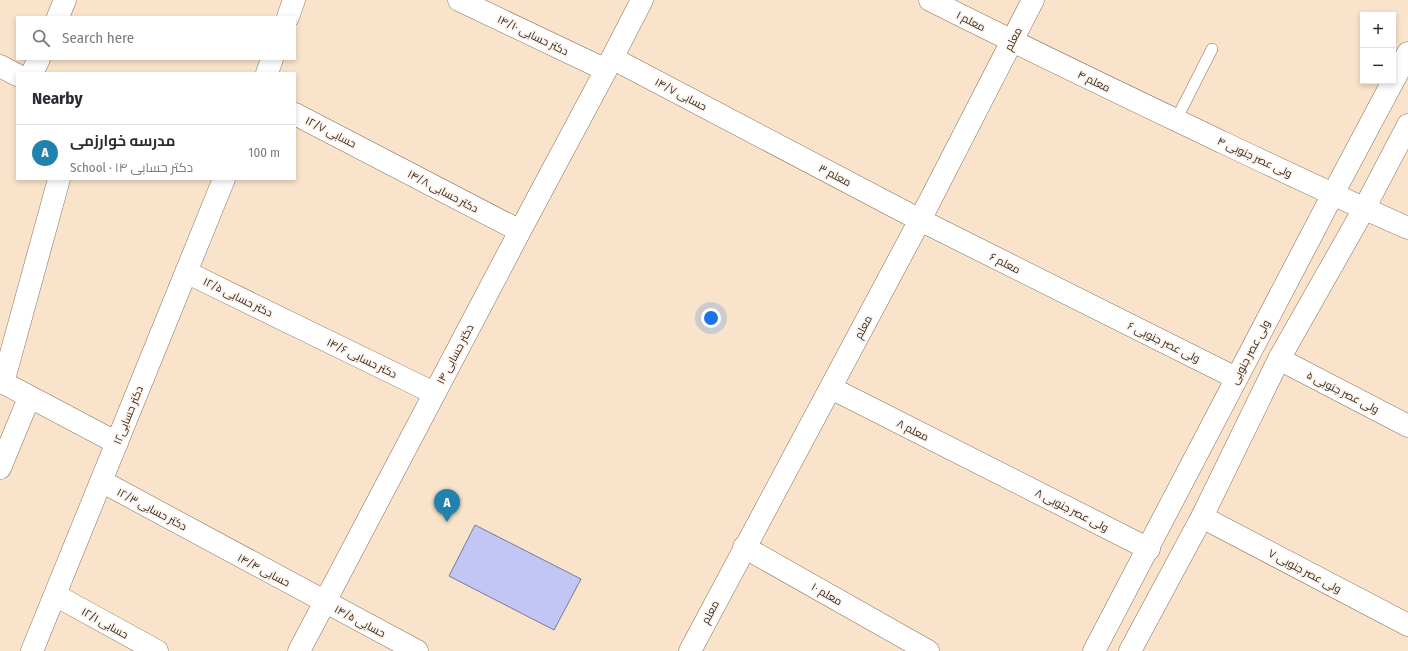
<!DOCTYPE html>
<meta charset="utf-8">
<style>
:root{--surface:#fff;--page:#f2f2f3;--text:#2b2b33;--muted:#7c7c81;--line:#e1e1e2;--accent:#2182ae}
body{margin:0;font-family:"Fira Sans Condensed",Cairo,sans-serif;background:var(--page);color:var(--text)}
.controls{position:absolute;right:12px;top:12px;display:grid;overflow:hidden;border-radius:0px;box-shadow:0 2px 6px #0003}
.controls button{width:36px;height:36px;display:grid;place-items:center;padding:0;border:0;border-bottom:1px solid var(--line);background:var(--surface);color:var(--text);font:20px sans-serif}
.you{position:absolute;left:711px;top:318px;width:14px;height:14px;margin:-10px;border:3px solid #fff;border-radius:50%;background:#1a73e8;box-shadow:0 0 0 6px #1a73e833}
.badge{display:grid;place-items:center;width:26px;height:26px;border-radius:50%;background:var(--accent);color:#fff;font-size:13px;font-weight:700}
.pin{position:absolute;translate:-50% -33px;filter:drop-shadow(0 1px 2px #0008)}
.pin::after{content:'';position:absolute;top:21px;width:14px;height:12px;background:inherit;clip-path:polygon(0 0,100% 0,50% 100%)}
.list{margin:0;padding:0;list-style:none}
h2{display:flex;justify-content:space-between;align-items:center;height:52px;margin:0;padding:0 16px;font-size:17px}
h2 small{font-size:13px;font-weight:400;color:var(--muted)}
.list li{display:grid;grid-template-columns:26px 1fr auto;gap:12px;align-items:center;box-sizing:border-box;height:56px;padding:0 16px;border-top:1px solid var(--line)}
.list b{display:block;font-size:15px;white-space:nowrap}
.list p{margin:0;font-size:13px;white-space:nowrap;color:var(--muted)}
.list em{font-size:13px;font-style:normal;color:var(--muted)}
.icon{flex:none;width:22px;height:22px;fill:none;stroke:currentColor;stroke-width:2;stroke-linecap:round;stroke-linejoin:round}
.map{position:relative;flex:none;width:1408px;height:651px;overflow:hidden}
.search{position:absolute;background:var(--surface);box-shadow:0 2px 6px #0003;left:16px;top:16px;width:280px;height:44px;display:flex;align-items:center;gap:10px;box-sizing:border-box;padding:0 14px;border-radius:0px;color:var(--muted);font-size:15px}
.panel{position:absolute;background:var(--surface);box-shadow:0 2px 6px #0003;left:16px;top:72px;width:280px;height:108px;border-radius:0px}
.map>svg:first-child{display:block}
</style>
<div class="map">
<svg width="1408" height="651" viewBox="0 0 1408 651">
<rect width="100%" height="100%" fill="#f9e3ca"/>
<path fill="#c1c6f4" stroke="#787b96" d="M 475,525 L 581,579 L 554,630 L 449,576 Z"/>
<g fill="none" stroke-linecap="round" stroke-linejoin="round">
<defs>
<path id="service" d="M 1176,120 L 1212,49"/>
<path id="minor" d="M 459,0 L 606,70
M 930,0 C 1027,49 1126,96 1224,143 C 1285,172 1346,201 1408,228
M 58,17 L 65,0
M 288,17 L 294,0
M 612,58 L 920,220 L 1236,378
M 0,66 L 17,75
M 32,73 L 39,59
M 267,73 L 272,59
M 295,114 L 520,231
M 186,272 L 434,393
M 1279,359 L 1408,426
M 0,381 L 117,443
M 3,383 L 59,179
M 831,388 L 1149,549
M 0,468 L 29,398
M 101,481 L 417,651
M 1202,517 L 1408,625
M 744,547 L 928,651
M 55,595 L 157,651
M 32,651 L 224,179
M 299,651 L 520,231 L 606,70 L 642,0
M 690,651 L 920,220 L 1033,0"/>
<path id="tertiary" d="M 1094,651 L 1333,194 L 1408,53
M 1130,651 L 1202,517 L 1279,359 L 1364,209 L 1408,125"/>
</defs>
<use href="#service" stroke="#85715b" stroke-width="12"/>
<use href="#minor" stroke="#85715b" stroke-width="23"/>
<use href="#tertiary" stroke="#85715b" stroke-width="23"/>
<use href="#service" stroke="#fff" stroke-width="11"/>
<use href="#minor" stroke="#fff" stroke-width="22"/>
<use href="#tertiary" stroke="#fff" stroke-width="22"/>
</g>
<g text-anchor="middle" stroke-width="3" stroke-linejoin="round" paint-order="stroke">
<g font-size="11" fill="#352c23" stroke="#fcf2e9">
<text transform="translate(971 21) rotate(27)" y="4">معلم ۱</text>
<text transform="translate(533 35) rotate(26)" y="4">دکتر حسابی ۱۴/۱۰</text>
<text transform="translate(1013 39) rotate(-63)" y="4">معلم</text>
<text transform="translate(1094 81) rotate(26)" y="4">معلم ۴</text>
<text transform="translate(681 94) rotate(28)" y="4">حسابی ۱۴/۷</text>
<text transform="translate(331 132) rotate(27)" y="4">حسابی ۱۲/۷</text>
<text transform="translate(1255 157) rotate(25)" y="4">ولی عصر جنوبی ۴</text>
<text transform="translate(835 175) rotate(28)" y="4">معلم ۳</text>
<text transform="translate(443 191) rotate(28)" y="4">دکتر حسابی ۱۴/۸</text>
<text transform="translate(1005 263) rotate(27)" y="4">معلم ۶</text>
<text transform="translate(238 297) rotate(26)" y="4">دکتر حسابی ۱۲/۵</text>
<text transform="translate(863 327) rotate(-62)" y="4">معلم</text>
<text transform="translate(1164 342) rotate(26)" y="4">ولی عصر جنوبی ۶</text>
<text transform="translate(1250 352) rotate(-62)" y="4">ولی عصر جنوبی</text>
<text transform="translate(455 354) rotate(-62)" y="4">دکتر حسابی ۱۴</text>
<text transform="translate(362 358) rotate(26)" y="4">دکتر حسابی ۱۴/۶</text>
<text transform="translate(1343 392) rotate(27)" y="4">ولی عصر جنوبی ۵</text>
<text transform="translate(128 415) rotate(-68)" y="4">دکتر حسابی۱۲</text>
<text transform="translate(913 430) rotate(27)" y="4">معلم ۸</text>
<text transform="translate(152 509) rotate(28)" y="4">دکتر حسابی ۱۲/۳</text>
<text transform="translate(1072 510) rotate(27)" y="4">ولی عصر جنوبی ۸</text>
<text transform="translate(264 570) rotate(28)" y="4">حسابی ۱۴/۴</text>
<text transform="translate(1305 571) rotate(28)" y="4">ولی عصر جنوبی ۷</text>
<text transform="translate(827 594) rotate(30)" y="4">معلم ۱۰</text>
<text transform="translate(710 612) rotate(-62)" y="4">معلم</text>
<text transform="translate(360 621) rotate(28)" y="4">حسابی ۱۴/۵</text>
<text transform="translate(105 623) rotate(29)" y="4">حسابی ۱۲/۱</text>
</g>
</g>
</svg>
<div class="controls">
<button>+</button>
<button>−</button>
</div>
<div class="you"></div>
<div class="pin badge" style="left:447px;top:522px">A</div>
<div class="search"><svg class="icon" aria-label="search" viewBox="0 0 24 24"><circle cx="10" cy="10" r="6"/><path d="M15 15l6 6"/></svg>Search here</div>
<section class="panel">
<h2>Nearby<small></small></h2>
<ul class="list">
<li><span class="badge">A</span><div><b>مدرسه خوارزمی</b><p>School · دکتر حسابی ۱۴</p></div><em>100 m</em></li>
</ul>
</section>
</div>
